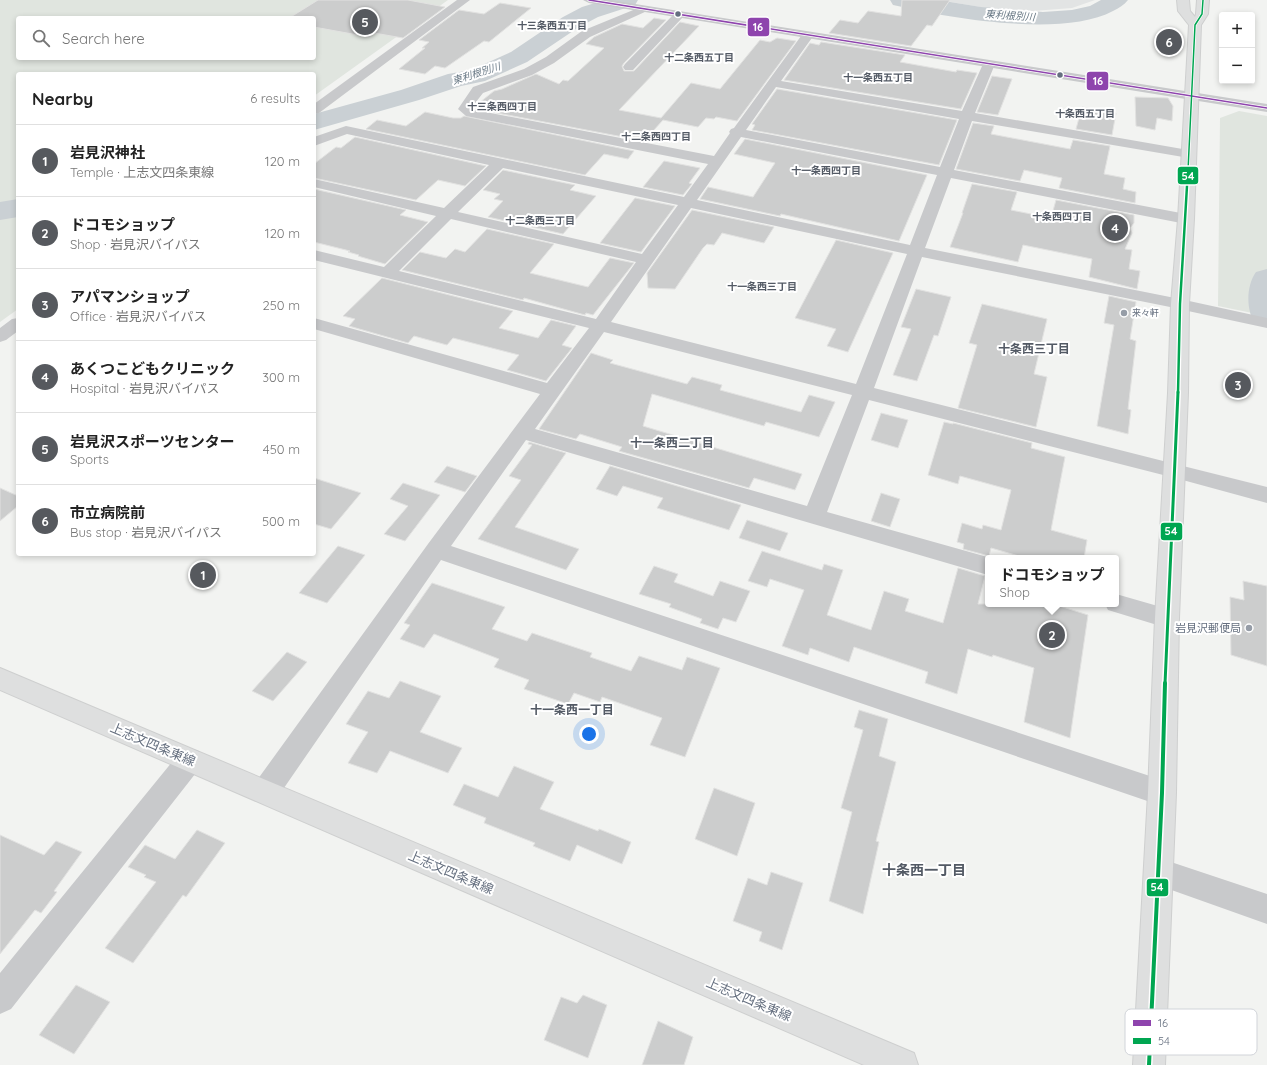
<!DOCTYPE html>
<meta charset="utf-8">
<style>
:root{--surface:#fff;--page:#f2f2f2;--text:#222;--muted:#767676;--line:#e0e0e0;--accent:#56595e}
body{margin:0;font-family:Quicksand,"Noto Sans JP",sans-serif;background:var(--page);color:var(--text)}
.controls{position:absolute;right:12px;top:12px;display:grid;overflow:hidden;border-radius:4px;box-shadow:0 2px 6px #0003}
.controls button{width:36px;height:36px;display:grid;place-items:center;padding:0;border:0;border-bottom:1px solid var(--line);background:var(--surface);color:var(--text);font:20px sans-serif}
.you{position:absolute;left:589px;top:734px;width:14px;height:14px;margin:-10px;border:3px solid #fff;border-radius:50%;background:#1a73e8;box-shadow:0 0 0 6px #1a73e833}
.badge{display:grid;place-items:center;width:26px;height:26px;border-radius:50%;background:var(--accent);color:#fff;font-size:13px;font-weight:700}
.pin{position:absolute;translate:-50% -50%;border:2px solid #fff;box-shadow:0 1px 4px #0006}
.popup{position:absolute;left:985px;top:555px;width:134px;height:52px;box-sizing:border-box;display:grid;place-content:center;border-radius:4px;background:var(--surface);filter:drop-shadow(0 1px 3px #0005);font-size:13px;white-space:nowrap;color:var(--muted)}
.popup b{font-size:15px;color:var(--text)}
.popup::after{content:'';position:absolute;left:50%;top:100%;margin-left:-8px;border:8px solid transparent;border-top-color:var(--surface)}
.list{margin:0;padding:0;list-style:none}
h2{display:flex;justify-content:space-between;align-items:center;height:52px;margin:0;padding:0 16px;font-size:17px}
h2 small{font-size:13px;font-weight:400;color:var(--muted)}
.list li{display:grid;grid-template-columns:26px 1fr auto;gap:12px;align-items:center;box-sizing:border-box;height:72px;padding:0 16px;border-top:1px solid var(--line)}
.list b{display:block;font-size:15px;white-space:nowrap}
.list p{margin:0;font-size:13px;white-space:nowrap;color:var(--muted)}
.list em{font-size:13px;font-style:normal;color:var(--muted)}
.icon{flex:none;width:22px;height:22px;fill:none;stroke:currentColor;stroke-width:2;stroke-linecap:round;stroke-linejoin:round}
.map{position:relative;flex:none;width:1267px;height:1065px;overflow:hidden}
.search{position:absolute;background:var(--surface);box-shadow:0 2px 6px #0003;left:16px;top:16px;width:300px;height:44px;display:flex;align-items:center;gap:10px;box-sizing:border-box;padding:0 14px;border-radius:4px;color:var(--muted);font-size:15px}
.panel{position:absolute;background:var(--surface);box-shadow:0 2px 6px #0003;left:16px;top:72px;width:300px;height:484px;border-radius:4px}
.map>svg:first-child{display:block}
</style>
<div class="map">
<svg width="1267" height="1065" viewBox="0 0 1267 1065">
<rect width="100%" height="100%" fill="#f2f3f1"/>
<path fill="#e2e4e4" d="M 939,0 L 1095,0 L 1072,8 L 1033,11 L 986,8 Z"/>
<path fill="#e0e5df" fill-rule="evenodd" d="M 0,0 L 448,0 L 314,96 L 314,74 L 18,74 L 18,309 L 0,322 ZM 18,18 L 314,18 L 314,58 L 18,58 Z
M 1239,111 L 1267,116 L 1267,316 L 1218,306 L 1220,118 Z"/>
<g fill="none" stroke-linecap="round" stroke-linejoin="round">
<path fill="#cad0d4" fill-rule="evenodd" d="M 605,0 L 638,0 L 635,5 L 598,17 L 579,27 L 527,62 L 485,81 L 461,86 L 419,100 L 314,130 L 314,114 L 401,90 L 448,74 L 471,70 L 511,52 L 563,17 L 582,7 Z
M 890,0 L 938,0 L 981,7 L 1043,12 L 1072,10 L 1090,6 L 1101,0 L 1128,0 C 1124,5 1119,8 1113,11 C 1062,38 949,18 893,5 Z
M 18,199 L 18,217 L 0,220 L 0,202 Z
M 1267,269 L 1267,327 L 1255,324 C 1246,310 1246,286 1256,272 Z"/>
</g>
<path fill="#cccdcd" stroke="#e2e2e1" d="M 318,0 L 408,0 L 445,7 L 403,38 L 374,33 L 369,37 L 314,27 L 314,18 L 289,18 Z
M 902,0 L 950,0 L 932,26 L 927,25 L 911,46 L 829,33 L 840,20 L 858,23 L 868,11 L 901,16 Z
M 500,3 L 531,8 L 489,42 L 484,41 L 445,68 L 435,66 L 425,74 L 399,69 L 425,48 L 422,48 L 429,42 L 419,40 L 459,10 L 484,14 Z
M 654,18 L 666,20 L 624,63 L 622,66 L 624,71 L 634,71 L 680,22 L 699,26 L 619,110 L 661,118 L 691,83 L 720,89 L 760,40 L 770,42 L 777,38 L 796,41 L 737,121 L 716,117 L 714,119 L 706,118 L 698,127 L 663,120 L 644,141 L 476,109 L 474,107 L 494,91 L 502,89 L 536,74 L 559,84 L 563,80 L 568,81 L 604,48 L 586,44 L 594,37 L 622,24 L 643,28 Z
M 821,42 L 905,55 L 900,62 L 956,72 L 957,70 L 977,73 L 961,109 L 784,80 L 810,43 L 819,45 Z
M 992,76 L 1012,79 L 998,115 L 977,112 Z
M 777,89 L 957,120 L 939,165 L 752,130 L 755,125 L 752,124 Z
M 1135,97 L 1168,98 L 1173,106 L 1172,121 L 1157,118 L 1155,130 L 1136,126 Z
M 1082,107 L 1116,113 L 1112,135 L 1076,129 Z
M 425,112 L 453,118 L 461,118 L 464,116 L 634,151 L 628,159 L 604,154 L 585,175 L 366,129 L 377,120 L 406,126 Z
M 973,123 L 994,126 L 991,134 L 1070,149 L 1073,140 L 1110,146 L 1104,174 L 1125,178 L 1123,189 L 1136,192 L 1135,203 L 1059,188 L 1062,178 L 1024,170 L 1020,181 L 956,169 Z
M 355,137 L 486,166 L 465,186 L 438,180 L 416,200 L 314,178 L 314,164 L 336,147 L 341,148 Z
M 745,139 L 927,175 L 899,241 L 781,214 L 780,216 L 700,199 L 708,187 L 753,197 L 775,163 L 734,154 Z
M 664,161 L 700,168 L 689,183 L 692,184 L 683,195 L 643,187 Z
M 503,170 L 575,185 L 570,190 L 596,196 L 563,234 L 488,217 L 503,201 L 494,199 L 500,194 L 483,190 Z
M 972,184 L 1017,192 L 1011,210 L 1051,218 L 1056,200 L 1134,215 L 1134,223 L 1130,228 L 1132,233 L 1125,249 L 1132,250 L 1129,269 L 1140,271 L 1137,289 L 1089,277 L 1092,259 L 1023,245 L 1018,262 L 950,247 L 963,213 L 962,213 Z
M 314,189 L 406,210 L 400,215 L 428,222 L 385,264 L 358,256 L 359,255 L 348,252 L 350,251 L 314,242 Z
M 635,198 L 675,206 L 641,252 L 600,243 Z
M 692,210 L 774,227 L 764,243 L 722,233 L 714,245 L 707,244 L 703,248 L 675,289 L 648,288 L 647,273 Z
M 487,229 L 554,244 L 530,273 L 588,287 L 610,258 L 634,263 L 593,315 L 586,313 L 585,315 L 524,298 L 523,300 L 402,270 L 420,252 L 446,258 L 455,249 L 465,252 Z
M 836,240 L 893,253 L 848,352 L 827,346 L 836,329 L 795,318 Z
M 382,278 L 513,311 L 499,328 L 538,338 L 551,320 L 576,326 L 562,345 L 572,348 L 546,381 L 507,370 L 519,355 L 453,338 L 447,345 L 414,336 L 408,343 L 349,326 L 355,319 L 343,316 Z
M 916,289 L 951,297 L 938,336 L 934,335 L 917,381 L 893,375 L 911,329 L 901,327 Z
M 1109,296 L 1136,302 L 1130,339 L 1136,341 L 1128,409 L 1131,410 L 1128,434 L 1097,426 L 1114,325 L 1104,323 Z
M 982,304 L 1047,319 L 1034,374 L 1047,377 L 1036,427 L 958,408 L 977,345 L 969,343 Z
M 591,353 L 613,360 L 610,363 L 687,384 L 692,377 L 722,385 L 720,390 L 801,412 L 809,395 L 835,402 L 819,437 L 766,422 L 764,426 L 652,394 L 643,426 L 802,474 L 795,490 L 754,478 L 749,488 L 619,451 L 622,447 L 580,434 L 576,439 L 539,429 Z
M 881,413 L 908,420 L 898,448 L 871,440 Z
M 944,422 L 953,424 L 953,423 L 1032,443 L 1031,448 L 1065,457 L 1051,530 L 1087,540 L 1084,558 L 1026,558 L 991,548 L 989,556 L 963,549 L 964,544 L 957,542 L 962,523 L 982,529 L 983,525 L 1001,530 L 1011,490 L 960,476 L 958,484 L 928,475 Z
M 529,442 L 566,453 L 515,527 L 579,549 L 566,570 L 478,539 L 521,480 L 509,476 L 532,445 L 528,444 Z
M 447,466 L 477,476 L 465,492 L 434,482 Z
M 610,466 L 741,505 L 729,530 L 657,508 L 663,498 L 623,486 L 617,496 L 596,489 Z
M 314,478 L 361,493 L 331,529 L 314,524 Z
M 403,483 L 440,495 L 405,541 L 384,534 L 408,506 L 390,499 Z
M 0,488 L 18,496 L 18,506 L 0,521 Z
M 881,493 L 900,499 L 890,527 L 871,521 Z
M 747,520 L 788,533 L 780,551 L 739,538 Z
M 338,546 L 365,555 L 327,603 L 299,593 Z
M 762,551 L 822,570 L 824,564 L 843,570 L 827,615 L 871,630 L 884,591 L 909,599 L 905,611 L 943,623 L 958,568 L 985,576 L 978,604 L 1053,604 L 1088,615 L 1070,738 L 1024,722 L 1034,668 L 993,655 L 992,657 L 968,649 L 957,694 L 925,683 L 928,672 L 854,647 L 849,662 L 810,648 L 808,655 L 782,646 L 804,590 L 770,579 L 767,587 L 748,581 Z
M 654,566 L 678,574 L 674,582 L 713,596 L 720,581 L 750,591 L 736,622 L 723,618 L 718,629 L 700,623 L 702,619 L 669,607 L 671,604 L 639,594 Z
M 1243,581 L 1267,586 L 1267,666 L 1231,655 L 1230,597 L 1244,600 Z
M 432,583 L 505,607 L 492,629 L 527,641 L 532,633 L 592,653 L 590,657 L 631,671 L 639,656 L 682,670 L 687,657 L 720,668 L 685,757 L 650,745 L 662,718 L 602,697 L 600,702 L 574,693 L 568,704 L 524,689 L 529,680 L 494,667 L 499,659 L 434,634 L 424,648 L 400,639 L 410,625 L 404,623 Z
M 287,652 L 307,662 L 273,701 L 252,691 Z
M 400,681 L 441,696 L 420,732 L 462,748 L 448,773 L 390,751 L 377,773 L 348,763 L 368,732 L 346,724 L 368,691 L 389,698 Z
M 859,710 L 888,719 L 879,756 L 896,762 L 876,841 L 879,842 L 863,914 L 829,901 L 852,812 L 841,808 L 863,730 L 854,727 Z
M 514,766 L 554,782 L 540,809 L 598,831 L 599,829 L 631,842 L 622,864 L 577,845 L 570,861 L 533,846 L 535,843 L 484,823 L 486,818 L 453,805 L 464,784 L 498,797 Z
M 714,788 L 755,803 L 737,856 L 695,839 Z
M 197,830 L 225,843 L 186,897 L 183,895 L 133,963 L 105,948 L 156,882 L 144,877 L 146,875 L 128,867 L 145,845 L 175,859 Z
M 0,835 L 44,855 L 56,841 L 82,852 L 54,891 L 57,892 L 41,913 L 35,910 L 0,954 Z
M 771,872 L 803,883 L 782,950 L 759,941 L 762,932 L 733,921 L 748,878 L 767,885 Z
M 76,985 L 110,1002 L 74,1054 L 39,1035 Z
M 583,995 L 607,1005 L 588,1058 L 544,1040 L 561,997 L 577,1003 Z
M 658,1021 L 693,1037 L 684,1065 L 642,1065 Z"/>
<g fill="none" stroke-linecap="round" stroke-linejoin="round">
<defs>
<path id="secondary" d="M 0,668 L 914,1053 L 918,1065 L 864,1065 L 0,690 Z"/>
<path id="trunk" d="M 1177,0 L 1189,0 L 1190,11 L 1195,17 L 1196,14 L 1197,0 L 1209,0 L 1208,14 L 1201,25 L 1194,219 L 1189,304 L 1188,393 L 1179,618 L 1176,793 L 1165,1065 L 1133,1065 L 1148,793 L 1155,618 L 1168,393 L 1171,304 L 1178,219 L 1189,25 L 1178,11 Z"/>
</defs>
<use href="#secondary" stroke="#cecfcf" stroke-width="2"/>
<use href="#trunk" stroke="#cecfcf" stroke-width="2"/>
<path fill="#c8c9cb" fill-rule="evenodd" d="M 643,6 L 647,7 L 649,9 L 647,11 L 590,37 L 554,63 L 532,75 L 483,93 L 472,107 L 475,110 L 714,156 L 730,133 L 729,132 L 731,129 L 734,128 L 804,32 L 812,32 L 814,35 L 781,81 L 962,111 L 983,64 L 985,61 L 993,61 L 995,64 L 975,113 L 1194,151 L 1196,154 L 1194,157 L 1189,158 L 972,121 L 954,170 L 1186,214 L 1192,216 L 1194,219 L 1192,222 L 1186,224 L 951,178 L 925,248 L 1180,299 L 1186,300 L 1189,304 L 1186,308 L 1180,309 L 922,257 L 874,388 L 1175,464 L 1182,466 L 1185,471 L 1182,476 L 1175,478 L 869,400 L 827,512 L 991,558 L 988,558 L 988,575 L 526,440 L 451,546 L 1162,780 L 1172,784 L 1176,793 L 1172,802 L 1162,806 L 441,560 L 275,801 L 265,805 L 255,801 L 251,792 L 255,783 L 428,544 L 540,394 L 314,329 L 314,318 L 547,383 L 589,328 L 314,260 L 314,250 L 384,267 L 436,216 L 314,187 L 314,179 L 444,208 L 489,165 L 347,134 L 314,146 L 314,137 L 346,126 L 684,197 L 708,164 L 471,117 L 466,116 L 458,109 L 473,87 L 524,69 L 546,57 L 582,31 ZM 776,87 L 959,119 L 940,167 L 746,130 ZM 741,137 L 937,175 L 910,245 L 697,200 ZM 503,168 L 678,205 L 642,254 L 458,212 ZM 691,208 L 907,254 L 856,384 L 611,322 ZM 451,219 L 636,262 L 596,319 L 399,271 ZM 604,332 L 852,395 L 807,506 L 535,429 Z
M 679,12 L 683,13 L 685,15 L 683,17 L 633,70 L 625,70 L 623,67 L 625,64 L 675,13 Z
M 1116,594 L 1175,611 L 1179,618 L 1175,625 L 1167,628 L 1108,610 L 1105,604 L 1116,604 Z
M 190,748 L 199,751 L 203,760 L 199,769 L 11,1009 L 0,1014 L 0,973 L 181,751 Z
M 1159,858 L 1267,894 L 1267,924 L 1149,882 L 1145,872 L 1149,862 Z"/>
<path fill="#c8c9cb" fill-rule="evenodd" d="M 457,0 L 470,0 L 319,113 L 314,114 L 314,104 Z
M 583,0 L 610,0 L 1267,104 L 1267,112 L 589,3 Z
M 1180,299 L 1267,318 L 1267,328 L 1174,308 L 1171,304 L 1174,300 Z
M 18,318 L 18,331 L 6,340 L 0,342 L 0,328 L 12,319 Z
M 1175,464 L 1267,487 L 1267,503 L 1168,476 L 1165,471 L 1168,466 Z"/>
<use href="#secondary" fill="#dedfdf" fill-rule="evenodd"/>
<use href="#trunk" fill="#dedfdf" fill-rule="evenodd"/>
<defs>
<path id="bus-1" d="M 589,0 L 1267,108"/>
<path id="bus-2-far3" d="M 1188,170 L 1195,25 L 1202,14 L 1203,0"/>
<path id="bus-2-far2" d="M 1178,393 L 1180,304 L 1188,169"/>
<path id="bus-2-far1" d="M 1165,684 L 1178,392"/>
<path id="bus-2" d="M 1149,1065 L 1162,793 L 1165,683"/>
</defs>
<use href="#bus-1" stroke="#fff" stroke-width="3"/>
<use href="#bus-2-far3" stroke="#fff" stroke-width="3"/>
<use href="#bus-2-far2" stroke="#fff" stroke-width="5"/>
<use href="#bus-2-far1" stroke="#fff" stroke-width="6"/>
<use href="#bus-2" stroke="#fff" stroke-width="7"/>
<use href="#bus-1" stroke="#8e44ad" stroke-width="1.5"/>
<use href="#bus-2-far3" stroke="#00a651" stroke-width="1.5"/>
<use href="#bus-2-far2" stroke="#00a651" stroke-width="2.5"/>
<use href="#bus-2-far1" stroke="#00a651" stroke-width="3"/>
<use href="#bus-2" stroke="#00a651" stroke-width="4"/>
</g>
<g fill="#656f7f" stroke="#fff" stroke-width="1.5">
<circle cx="678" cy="14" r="3.5"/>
<circle cx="1060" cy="75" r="3.5"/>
</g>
<g fill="#969da7" stroke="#fff" stroke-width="1.5">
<circle cx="1124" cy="313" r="4"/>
<circle cx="1249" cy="628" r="4"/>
</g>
<g text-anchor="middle" stroke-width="4" stroke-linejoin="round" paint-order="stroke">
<g font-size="9" fill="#656f7f" stroke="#fff" text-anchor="start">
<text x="1132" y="316">来々軒</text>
</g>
<g font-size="10" font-style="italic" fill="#667683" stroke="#fff">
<text transform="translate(1010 15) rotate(4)" y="4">東利根別川</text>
<text transform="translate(476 73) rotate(-18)" y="4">東利根別川</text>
</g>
<g font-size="10" font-weight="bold" fill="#535a65" stroke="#fff">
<text x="552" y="29">十三条西五丁目</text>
<text x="699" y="61">十二条西五丁目</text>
<text x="878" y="81">十一条西五丁目</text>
<text x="502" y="110">十三条西四丁目</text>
<text x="1085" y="117">十条西五丁目</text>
<text x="656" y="140">十二条西四丁目</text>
<text x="826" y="174">十一条西四丁目</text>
<text x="1062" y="220">十条西四丁目</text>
<text x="540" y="224">十二条西三丁目</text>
<text x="762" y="290">十一条西三丁目</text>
</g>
<g font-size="11" fill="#656f7f" stroke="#fff" text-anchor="end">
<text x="1241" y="632">岩見沢郵便局</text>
</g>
<g font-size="12" font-weight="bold" fill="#535a65" stroke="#fff">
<text x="1034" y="353">十条西三丁目</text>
<text x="672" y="447">十一条西二丁目</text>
<text x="572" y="714">十一条西一丁目</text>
</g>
<g font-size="13" fill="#656f7f" stroke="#fff">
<text transform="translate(153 744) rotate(23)" y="5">上志文四条東線</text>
<text transform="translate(451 872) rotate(23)" y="5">上志文四条東線</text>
<text transform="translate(749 999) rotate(23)" y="5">上志文四条東線</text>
</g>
<g font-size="14" font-weight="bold" fill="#535a65" stroke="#fff">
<text x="924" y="875">十条西一丁目</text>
</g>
</g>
<rect x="1125" y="1009" width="132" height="46" rx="6" fill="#fff" stroke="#d1d4d9" stroke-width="1"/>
<rect x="1133" y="1020" width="18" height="6" fill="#8e44ad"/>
<rect x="1133" y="1038" width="18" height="6" fill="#00a651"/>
<g font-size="11" fill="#656f7f">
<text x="1158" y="1027">16</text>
<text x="1158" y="1045">54</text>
</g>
<g stroke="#fff" stroke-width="1.5">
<rect x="747" y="17" width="23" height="20" rx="4" fill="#8e44ad"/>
<rect x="1086" y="71" width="23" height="20" rx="4" fill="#8e44ad"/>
<rect x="1177" y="166" width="22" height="19" rx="4" fill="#00a651"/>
<rect x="1160" y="522" width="23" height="19" rx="4" fill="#00a651"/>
<rect x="1146" y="878" width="23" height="19" rx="4" fill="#00a651"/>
</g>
<g font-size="11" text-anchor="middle" font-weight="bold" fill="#fff">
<text x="758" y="31">16</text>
<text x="1098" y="85">16</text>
<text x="1188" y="180">54</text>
<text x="1171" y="535">54</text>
<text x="1157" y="891">54</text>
</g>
</svg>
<div class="controls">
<button>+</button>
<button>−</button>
</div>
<div class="you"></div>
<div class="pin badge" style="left:203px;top:575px">1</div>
<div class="pin badge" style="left:1052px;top:635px">2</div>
<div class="popup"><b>ドコモショップ</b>Shop</div>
<div class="pin badge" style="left:1238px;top:385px">3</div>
<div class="pin badge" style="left:1115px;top:228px">4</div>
<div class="pin badge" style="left:365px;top:22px">5</div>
<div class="pin badge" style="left:1169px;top:42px">6</div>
<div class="search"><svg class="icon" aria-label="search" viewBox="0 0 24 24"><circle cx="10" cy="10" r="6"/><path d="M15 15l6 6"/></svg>Search here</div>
<section class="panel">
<h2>Nearby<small>6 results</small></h2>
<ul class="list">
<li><span class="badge">1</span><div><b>岩見沢神社</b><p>Temple · 上志文四条東線</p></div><em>120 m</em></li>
<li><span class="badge">2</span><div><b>ドコモショップ</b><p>Shop · 岩見沢バイパス</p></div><em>120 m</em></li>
<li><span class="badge">3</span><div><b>アパマンショップ</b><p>Office · 岩見沢バイパス</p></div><em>250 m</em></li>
<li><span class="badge">4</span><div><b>あくつこどもクリニック</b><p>Hospital · 岩見沢バイパス</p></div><em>300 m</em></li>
<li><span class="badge">5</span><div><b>岩見沢スポーツセンター</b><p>Sports</p></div><em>450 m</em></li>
<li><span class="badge">6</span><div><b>市立病院前</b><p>Bus stop · 岩見沢バイパス</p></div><em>500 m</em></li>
</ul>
</section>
</div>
